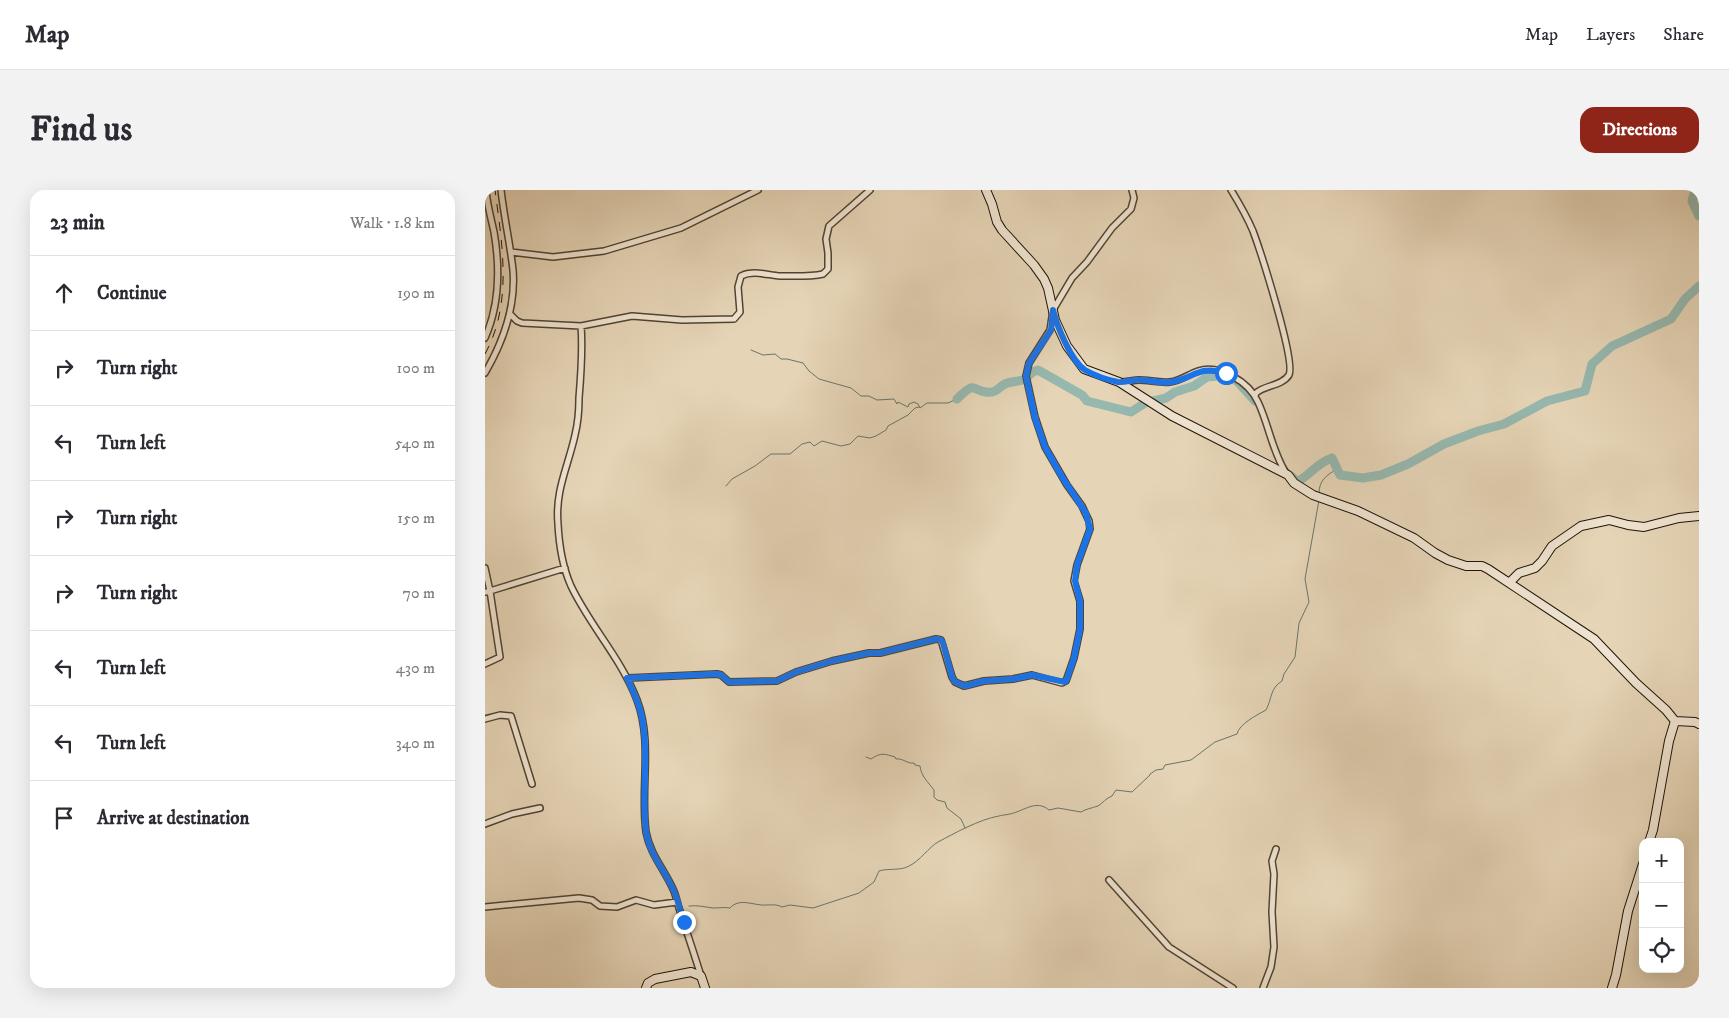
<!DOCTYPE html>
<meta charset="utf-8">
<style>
:root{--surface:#fff;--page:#f2f2f3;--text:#2b2b33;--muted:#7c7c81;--line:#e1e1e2;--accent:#8f2418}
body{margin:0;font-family:"IM FELL DW Pica",serif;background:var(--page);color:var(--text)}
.controls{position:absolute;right:15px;bottom:15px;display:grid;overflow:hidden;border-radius:10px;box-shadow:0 5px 20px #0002}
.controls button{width:45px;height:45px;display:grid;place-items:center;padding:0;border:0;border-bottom:1px solid var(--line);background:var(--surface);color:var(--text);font:25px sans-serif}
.stop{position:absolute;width:15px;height:15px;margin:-11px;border:4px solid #1a73e8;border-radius:50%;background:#fff}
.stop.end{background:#1a73e8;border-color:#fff;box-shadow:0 1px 5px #0008}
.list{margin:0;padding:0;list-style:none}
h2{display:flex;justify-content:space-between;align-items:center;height:65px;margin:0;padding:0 20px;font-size:21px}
h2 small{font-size:16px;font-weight:400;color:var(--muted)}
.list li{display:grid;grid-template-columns:32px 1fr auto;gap:15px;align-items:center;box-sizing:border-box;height:75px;padding:0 20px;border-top:1px solid var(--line)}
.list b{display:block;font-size:19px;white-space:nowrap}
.list em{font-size:16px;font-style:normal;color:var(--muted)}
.icon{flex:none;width:28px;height:28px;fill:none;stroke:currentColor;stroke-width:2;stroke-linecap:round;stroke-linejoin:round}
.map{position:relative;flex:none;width:1214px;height:798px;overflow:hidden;border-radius:15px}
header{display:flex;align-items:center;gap:30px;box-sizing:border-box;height:70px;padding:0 25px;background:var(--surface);border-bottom:1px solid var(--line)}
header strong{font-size:24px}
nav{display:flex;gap:28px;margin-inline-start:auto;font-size:18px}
.intro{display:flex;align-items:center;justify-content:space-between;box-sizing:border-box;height:120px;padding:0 30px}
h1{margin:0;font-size:35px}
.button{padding:12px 22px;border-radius:15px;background:var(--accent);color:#fff;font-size:18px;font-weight:700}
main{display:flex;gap:30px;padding:0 30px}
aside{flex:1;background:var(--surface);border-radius:15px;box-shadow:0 5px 20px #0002}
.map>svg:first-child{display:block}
</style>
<header>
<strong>Map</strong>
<nav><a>Map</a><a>Layers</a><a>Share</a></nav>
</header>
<div class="intro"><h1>Find us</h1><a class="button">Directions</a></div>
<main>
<aside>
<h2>23 min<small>Walk · 1.8 km</small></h2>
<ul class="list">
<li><svg class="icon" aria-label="ahead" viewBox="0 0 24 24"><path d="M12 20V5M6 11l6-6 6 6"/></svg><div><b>Continue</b></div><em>190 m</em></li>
<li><svg class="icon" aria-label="right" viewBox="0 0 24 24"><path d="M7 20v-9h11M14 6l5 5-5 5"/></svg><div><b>Turn right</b></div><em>100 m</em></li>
<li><svg class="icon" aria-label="left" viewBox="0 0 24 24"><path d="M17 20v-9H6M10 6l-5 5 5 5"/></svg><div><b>Turn left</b></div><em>540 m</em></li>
<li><svg class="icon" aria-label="right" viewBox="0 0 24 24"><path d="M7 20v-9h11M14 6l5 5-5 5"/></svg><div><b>Turn right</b></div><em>150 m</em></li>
<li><svg class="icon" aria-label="right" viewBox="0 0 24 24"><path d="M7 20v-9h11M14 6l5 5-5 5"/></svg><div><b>Turn right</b></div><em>70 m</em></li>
<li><svg class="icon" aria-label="left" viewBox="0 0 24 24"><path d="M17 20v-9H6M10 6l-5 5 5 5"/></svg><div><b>Turn left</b></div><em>430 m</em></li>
<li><svg class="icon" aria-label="left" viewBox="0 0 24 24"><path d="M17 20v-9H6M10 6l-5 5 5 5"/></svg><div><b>Turn left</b></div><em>340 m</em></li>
<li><svg class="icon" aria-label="arrive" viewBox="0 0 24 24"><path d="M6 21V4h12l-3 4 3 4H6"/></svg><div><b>Arrive at destination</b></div></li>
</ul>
</aside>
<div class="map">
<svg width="1214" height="798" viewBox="0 0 1214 798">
<rect width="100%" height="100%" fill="#e5d4b6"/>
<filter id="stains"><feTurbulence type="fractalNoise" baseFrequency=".004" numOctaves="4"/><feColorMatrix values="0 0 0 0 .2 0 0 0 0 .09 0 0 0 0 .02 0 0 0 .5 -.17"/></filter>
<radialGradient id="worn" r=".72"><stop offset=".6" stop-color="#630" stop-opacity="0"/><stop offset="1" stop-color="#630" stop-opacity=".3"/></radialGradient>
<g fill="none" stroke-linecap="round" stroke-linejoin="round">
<path stroke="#67766b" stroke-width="1" d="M 266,160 L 278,165 L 290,164 L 296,169 L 302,169 L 318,173 L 324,181 L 334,189 L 366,198 L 376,206 L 384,206 L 392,210 L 409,209 L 412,214 L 413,212 L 423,217 L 424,214 L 429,212 L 433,214 L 435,218 L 442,213 L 463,213 L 472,209
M 241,296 L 247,289 L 270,276 L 286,264 L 305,264 L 317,254 L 325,252 L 329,256 L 337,251 L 356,256 L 365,254 L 373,246 L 385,248 L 391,246 L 401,240 L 403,236 L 423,225 L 430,218 L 434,217
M 834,303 C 834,290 842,285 852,279
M 381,567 L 386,569 C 396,562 400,564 410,567 L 411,569 C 418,568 422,574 429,573 L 430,575 L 435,576 C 436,586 443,592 449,600 L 449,607 L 452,610 L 460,612 L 462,618 L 476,629 L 480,638
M 204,716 C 213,715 220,717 228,718 C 234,718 239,717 245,718 C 255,707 269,716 281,715 C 288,715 291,714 297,717 L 305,715 L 328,718 L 374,703 L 389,692 L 394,681 C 403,678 416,681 424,676 C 435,671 444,657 453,652 C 468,644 495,629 514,626 C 517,625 521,625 525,624 C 539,621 551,609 564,620 L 573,618 L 596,622 C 601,619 607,618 613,616 C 618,613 621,608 627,606 L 631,600 L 647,602 L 665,585 L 665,584 L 671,580 L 678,579 L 680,575 L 706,570 L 730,552 L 752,544 C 754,534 772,525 781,520 C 787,509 785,498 797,491 L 799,484 L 810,467 L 814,433 L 824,412 L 820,389 L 834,310"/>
<path stroke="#96b8af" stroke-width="9" d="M 1210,0 L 1207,11 L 1214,26
M 472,209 C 494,187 485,204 507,202 C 513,201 515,196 520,194 C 526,191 534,192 540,189 C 546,185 543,183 553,180 L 597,205 L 602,211 L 646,222 L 660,213 L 681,208 L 690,202 L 709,196 L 722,187 L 734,186 L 738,184 L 752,191 L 770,211
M 806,286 L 812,292 C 825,285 832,273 847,268 L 855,285 L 878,288 L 896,285 L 923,274 L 959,254 L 993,241 L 1019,234 L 1062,211 L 1100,201 L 1107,174 L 1127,156 L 1186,129 L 1200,109 L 1214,96"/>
<defs>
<path id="street" d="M 746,0 C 754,13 762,27 768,41 C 775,60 811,171 804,185 C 797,196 780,195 771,203 L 770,206
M 26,62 L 68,67 L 119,61 L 196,38 L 273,0
M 25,124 L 32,131 L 37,133 L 96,136 L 147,126 L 197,130 L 249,129 L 255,122 L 253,97 L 256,86 C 268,80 282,85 295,86 C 308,86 325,87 338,84 L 343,79 L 343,63 L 341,49 L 344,36 L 385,0
M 96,136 C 98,160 96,184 94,208 C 94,220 93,233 90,245 C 83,277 70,300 73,334 C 74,354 78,378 86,396 C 105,436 136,468 152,510 C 168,552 155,599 161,642 C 165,664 179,679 188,699 C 191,705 192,712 194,718 C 201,740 209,763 216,786
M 0,148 C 15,114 15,77 9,42 C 6,28 2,14 1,0
M 0,183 C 18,152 31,117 28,80 C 25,53 19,27 16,0
M 635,192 C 642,192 648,190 654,190 C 664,190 674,193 685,192 C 695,191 704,184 713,181 C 735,174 764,192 773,212 C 784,235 787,261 801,283
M 0,378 L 5,401 L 80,378
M 0,402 L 5,401 L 15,467 L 0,474
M 143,488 L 232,484 L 236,485 L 244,492 L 292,491 L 311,482 L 347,471 L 384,463 L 395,463 L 451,449 L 456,450 L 457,453 L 467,487 L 470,492 L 479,496 L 499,491 L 528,489 L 547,485 L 577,493 L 581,491 L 589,468 L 595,439 L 595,411 L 589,391 L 592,375 L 605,339 L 604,331 L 597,316 L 582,295 L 560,257 L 550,227 L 541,186 L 544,173 L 565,140 L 568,120 L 587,88 L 602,72 L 627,38 L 646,19 L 649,8 L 647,0
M 0,529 L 15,525 L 26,526 L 47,594
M 0,634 L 27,624 L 55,618
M 624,690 L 684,757 L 748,798
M 0,717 L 94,708 L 107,710 L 115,716 L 132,717 L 151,710 L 169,715 L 192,712
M 778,798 L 786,777 L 789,757 L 787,722 L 789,684 L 787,671 L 791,659"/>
<path id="secondary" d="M 501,0 L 507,14 L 512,32 L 517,40 L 549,75 L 559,89 L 563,98 L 570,130 L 582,156 L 599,179 L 634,192 L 687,226 L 803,285 L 809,293 L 828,305 L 873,321 L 929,348 L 950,363 L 963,370 L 981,376 L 997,376 L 1003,379 L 1109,449 L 1151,493 L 1181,520 L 1190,531 L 1184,551 L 1168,640 L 1164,652
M 1024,393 L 1034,383 L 1050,378 L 1057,371 L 1067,356 L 1096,336 L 1124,330 L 1143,335 L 1159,337 L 1194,328 L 1214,326
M 1190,531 L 1210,532 L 1214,534
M 161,798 L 163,793 L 170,789 L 206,782 L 216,786 L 220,798
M 1127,798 L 1131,785 L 1143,721 L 1158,674"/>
</defs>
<use href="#street" stroke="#514432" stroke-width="8"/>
<use href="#secondary" stroke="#201406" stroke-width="10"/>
<use href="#street" stroke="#eee3d0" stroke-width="5"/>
<use href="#secondary" stroke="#eee3d0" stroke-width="8"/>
<path stroke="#201406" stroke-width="1" stroke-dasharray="9 9" stroke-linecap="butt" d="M 0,164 C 28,113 17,54 10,0"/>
</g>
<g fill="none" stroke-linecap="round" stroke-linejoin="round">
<path stroke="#1a73e8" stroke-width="6" d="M 199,732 C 195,721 193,709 188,699 C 179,679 164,664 161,641 C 156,602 165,562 156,523 C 153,511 147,499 142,488 L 232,484 L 236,485 L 244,492 L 292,491 L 311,482 L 347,471 L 384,463 L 395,463 L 451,449 L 456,450 L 458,453 L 467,487 L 470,492 L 480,496 L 499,491 L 528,489 L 547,485 L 580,492 L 582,489 L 589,468 L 595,439 L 595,411 L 590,391 L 592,375 L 605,339 L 601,323 L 577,287 L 560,257 L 550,228 L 541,186 L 544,173 L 566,140 L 568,120 C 572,136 586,171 600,180 C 609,185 623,190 633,192 C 640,193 648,189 656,190 C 666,190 676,194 686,192 C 710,188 713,175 741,183"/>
</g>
<rect width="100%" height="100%" filter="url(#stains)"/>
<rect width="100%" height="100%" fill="url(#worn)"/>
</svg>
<div class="controls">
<button>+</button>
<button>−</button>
<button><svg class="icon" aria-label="locate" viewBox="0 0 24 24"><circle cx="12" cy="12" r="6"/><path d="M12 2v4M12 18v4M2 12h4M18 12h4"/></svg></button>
</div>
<div class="stop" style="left:741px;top:183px"></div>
<div class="stop end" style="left:199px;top:732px"></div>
</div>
</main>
